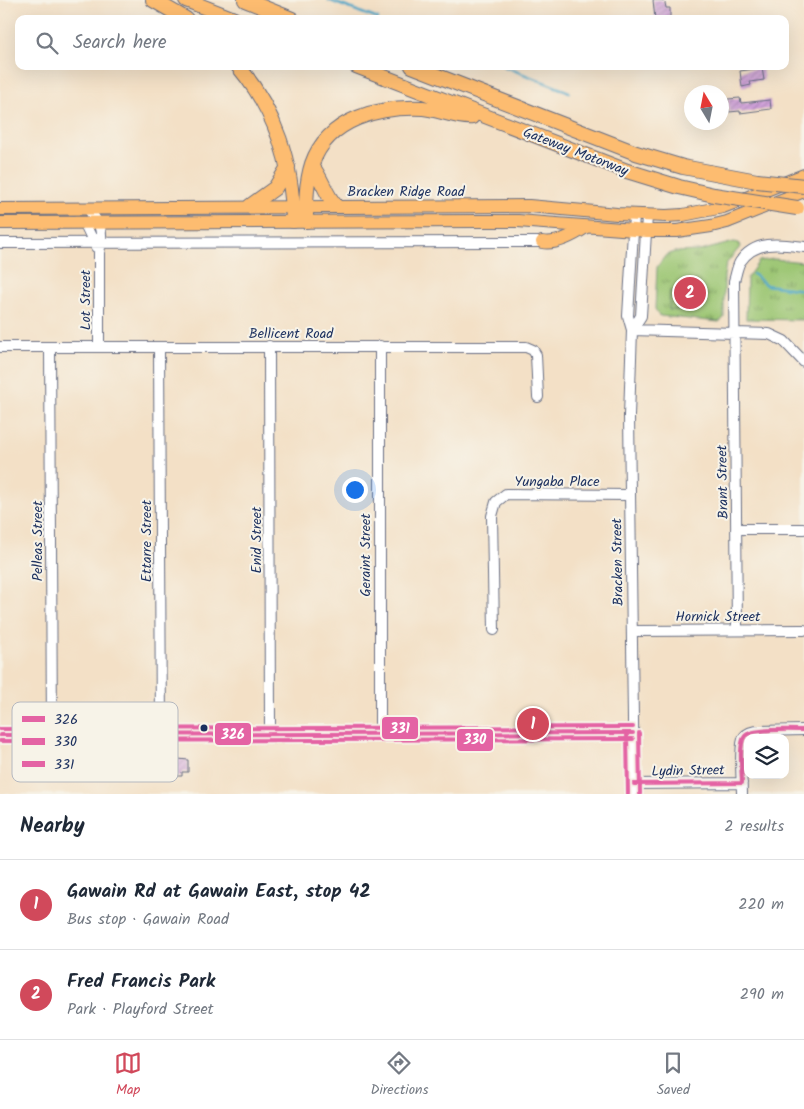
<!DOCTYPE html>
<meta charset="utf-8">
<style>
:root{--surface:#fff;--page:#f6f6f7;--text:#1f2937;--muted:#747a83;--line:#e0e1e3;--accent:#d1495b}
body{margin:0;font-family:Kalam,sans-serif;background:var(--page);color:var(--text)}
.controls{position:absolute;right:15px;bottom:15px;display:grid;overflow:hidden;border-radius:10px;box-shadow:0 5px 20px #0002}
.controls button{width:45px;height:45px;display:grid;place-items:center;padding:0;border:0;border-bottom:1px solid var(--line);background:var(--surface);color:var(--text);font:25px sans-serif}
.compass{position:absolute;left:684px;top:85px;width:45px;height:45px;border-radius:50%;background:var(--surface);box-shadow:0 5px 20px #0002;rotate:350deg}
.you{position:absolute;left:354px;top:489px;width:18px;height:18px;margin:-12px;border:4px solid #fff;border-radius:50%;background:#1a73e8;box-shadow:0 0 0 8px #1a73e833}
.badge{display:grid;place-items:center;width:32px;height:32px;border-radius:50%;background:var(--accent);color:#fff;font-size:16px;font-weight:700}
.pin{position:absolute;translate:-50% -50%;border:2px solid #fff;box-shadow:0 1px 5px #0006}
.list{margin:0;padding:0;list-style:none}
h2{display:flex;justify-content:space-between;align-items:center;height:65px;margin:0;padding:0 20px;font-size:21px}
h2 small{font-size:16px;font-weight:400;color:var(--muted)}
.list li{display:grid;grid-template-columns:32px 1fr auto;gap:15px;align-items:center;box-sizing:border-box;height:90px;padding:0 20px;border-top:1px solid var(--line)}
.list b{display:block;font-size:19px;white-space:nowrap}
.list p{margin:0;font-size:16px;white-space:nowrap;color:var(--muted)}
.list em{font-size:16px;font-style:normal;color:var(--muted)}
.icon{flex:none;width:28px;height:28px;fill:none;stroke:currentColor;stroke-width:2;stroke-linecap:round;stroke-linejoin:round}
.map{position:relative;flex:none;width:804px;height:794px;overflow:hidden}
.search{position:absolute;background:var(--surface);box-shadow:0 5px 20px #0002;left:15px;right:15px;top:15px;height:55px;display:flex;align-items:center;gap:12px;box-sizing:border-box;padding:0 18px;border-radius:10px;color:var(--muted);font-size:19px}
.sheet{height:245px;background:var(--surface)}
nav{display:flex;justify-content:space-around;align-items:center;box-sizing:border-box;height:70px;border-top:1px solid var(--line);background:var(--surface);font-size:14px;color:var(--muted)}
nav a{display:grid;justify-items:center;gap:2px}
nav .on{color:var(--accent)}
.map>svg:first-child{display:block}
</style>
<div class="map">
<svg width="804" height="794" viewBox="0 0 804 794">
<defs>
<pattern id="park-tufts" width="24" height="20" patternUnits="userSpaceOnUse" patternTransform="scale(1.25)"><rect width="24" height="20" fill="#9cc673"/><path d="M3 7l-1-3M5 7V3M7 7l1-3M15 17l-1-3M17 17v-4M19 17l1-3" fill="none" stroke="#7ea162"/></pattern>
<pattern id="building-hatch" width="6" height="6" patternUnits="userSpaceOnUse" patternTransform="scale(1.25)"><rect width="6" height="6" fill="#cd9cd7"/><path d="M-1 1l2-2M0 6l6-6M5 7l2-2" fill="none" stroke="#a680b2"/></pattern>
</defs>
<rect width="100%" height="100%" fill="#f7f3e8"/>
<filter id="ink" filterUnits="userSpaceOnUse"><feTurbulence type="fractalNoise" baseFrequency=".02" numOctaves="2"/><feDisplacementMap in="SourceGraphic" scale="10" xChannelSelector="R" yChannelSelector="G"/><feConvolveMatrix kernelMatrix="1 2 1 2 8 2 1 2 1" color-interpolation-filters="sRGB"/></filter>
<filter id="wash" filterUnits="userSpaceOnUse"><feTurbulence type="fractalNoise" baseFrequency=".0096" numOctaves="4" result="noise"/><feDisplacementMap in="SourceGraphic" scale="20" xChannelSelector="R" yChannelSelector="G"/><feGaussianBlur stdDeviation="1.12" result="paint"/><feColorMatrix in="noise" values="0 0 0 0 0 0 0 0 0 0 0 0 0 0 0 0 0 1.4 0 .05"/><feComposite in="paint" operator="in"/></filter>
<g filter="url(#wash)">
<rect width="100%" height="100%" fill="#f3e0c6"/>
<path fill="url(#park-tufts)" stroke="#5c7a68" d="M 734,242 L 739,243 L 740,247 L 726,264 L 724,276 L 724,318 L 719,322 L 660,316 L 655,309 L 657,267 L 665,256 L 674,252 L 700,251 Z
M 774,259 L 804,262 L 804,320 L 746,319 L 747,278 L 759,261 Z"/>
<path fill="#9cc673" stroke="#5c7a68" d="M 670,291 L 690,291 L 690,310 L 669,310 Z"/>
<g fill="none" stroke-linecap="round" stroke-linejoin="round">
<path stroke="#4ba7c9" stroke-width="2.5" d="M 328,0 L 378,19
M 503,66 L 569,92
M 753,274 L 766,285 L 804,290"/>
</g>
<g id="blocks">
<path fill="url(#building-hatch)" d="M 653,0 L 662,0 L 665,3 L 666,8 L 670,8 L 670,19 L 655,19 Z
M 762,68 L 764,80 L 750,82 L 751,85 L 742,87 L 740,71 Z
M 740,98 L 741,103 L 770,100 L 771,109 L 740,113 L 740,111 L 729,112 L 728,99 Z
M 169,758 L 188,760 L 188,772 L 182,772 L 182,776 L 171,776 Z"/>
</g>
</g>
<g filter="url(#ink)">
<use href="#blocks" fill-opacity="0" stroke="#676d82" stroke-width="1"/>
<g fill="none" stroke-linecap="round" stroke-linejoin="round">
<defs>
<path id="minor" d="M 87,208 C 101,224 104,231 99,253 L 99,347
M 84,222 L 96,247
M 0,243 L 542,242
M 632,330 L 769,334 L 784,341 L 804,362
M 632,330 L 641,316 L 647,216
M 269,346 L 270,734
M 380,346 L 380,734
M 0,347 L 526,347 L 533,350 L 536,355 L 538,397
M 50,347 L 52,735
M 159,347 L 161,735
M 736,529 L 804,529
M 494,630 L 492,516 L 496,502 L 506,494 L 630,495
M 737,630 L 734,281 C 736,275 737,267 740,262 C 755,239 781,244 804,247
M 632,631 L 804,630
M 0,735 L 633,733
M 634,784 L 742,783
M 634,794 L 629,416 L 632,330 L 628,316 L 634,215
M 742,794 C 742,783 739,744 744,737 C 748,732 753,731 759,731 L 804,730"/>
<path id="major" d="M 0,209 L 529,206 L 617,214 L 666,216 L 683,215 L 723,207 L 804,175
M 0,223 L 481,221 L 518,221 L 647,231 L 677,231 L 711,226 L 727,222 L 804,191
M 542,242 C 557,245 574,235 586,227"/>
<path id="highway" d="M 153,0 L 186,19
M 186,0 L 234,19
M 245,0 L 292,19
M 238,66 C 275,110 293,164 293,221
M 356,66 L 627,171 L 679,187 L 714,195
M 412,66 L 636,153 L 683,167 L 757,181
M 312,166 C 322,178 325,194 336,206
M 250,206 L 275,188 L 288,167
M 306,221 C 306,202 306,183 312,164 C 328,118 380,106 423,108 C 437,109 460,119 472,117"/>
</defs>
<use href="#minor" stroke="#676d82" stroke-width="12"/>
<use href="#major" stroke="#676d82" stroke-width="14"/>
<use href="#highway" stroke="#676d82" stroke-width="16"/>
<use href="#minor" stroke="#fff" stroke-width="10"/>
<use href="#major" stroke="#fdbc6f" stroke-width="12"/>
<use href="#highway" stroke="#fdbc6f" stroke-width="14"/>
<defs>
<path id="highway-bridge" d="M 757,181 L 804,186
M 714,195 L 797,208"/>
</defs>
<use href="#highway-bridge" stroke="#676d82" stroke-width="16" stroke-linecap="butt"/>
<use href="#highway-bridge" stroke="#fdbc6f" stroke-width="14"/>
<defs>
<path id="bus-1" d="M 0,735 L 633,733
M 742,783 C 742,772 738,744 745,736 C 752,728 793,730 804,730
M 634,784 L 742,783"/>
<path id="bus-2" d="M 627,733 L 628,794
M 0,741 L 633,739"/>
<path id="bus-3" d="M 0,729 L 633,727
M 639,733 L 640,794"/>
</defs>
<use href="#bus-1" stroke="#f7f3e8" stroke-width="8"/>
<use href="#bus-2" stroke="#f7f3e8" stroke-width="8"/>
<use href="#bus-3" stroke="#f7f3e8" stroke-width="8"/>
<use href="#bus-1" stroke="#e463a4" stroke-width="4"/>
<use href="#bus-2" stroke="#e463a4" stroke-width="4"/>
<use href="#bus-3" stroke="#e463a4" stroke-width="4"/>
</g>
</g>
<circle fill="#1b2f5e" stroke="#f7f3e8" stroke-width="2" cx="204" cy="728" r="4.5"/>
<g text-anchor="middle" stroke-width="4" stroke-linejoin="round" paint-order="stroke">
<g font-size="14" fill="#1b2f5e" stroke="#f7f3e8">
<text transform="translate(576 151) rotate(21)" y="5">Gateway Motorway</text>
<text x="406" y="196">Bracken Ridge Road</text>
<text transform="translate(85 300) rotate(-90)" y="5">Lot Street</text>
<text x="291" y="338">Bellicent Road</text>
<text x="557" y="486">Yungaba Place</text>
<text transform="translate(722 482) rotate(-91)" y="5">Brant Street</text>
<text transform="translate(256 540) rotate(-90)" y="5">Enid Street</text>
<text transform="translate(37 541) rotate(-90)" y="5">Pelleas Street</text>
<text transform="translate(146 541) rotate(-90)" y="5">Ettarre Street</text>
<text transform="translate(365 555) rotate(-90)" y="5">Geraint Street</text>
<text transform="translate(617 562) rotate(-91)" y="5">Bracken Street</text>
<text x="718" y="621">Hornick Street</text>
<text transform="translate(688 770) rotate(-1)" y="5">Lydin Street</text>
</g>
</g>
<rect x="12" y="702" width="166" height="80" rx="8" fill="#f7f3e8" stroke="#b5b8bf" stroke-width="1"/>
<rect x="22" y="716" width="23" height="6" fill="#e463a4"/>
<rect x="22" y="738" width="23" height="7" fill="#e463a4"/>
<rect x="22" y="761" width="23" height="6" fill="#e463a4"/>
<g font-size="14" fill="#1b2f5e">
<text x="54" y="724">326</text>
<text x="54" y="746">330</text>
<text x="54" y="769">331</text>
</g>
<g stroke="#f7f3e8" stroke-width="2">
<rect x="381" y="716" width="38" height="24" rx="5" fill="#e463a4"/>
<rect x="214" y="722" width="38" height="24" rx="5" fill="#e463a4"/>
<rect x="456" y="728" width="38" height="24" rx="5" fill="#e463a4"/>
</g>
<g font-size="14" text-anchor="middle" font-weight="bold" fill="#fff">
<text x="400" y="733">331</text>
<text x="233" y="739">326</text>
<text x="475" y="744">330</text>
</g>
</svg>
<div class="controls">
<button><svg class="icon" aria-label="layers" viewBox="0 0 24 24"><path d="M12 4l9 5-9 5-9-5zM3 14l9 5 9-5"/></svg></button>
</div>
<svg class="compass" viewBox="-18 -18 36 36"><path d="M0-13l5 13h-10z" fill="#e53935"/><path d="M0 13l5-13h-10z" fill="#747a83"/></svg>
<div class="you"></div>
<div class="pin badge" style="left:533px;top:724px">1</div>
<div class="pin badge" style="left:690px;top:293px">2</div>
<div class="search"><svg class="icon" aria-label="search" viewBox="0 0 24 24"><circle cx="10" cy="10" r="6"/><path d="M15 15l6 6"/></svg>Search here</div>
</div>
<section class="sheet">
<h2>Nearby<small>2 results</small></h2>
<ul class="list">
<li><span class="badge">1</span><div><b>Gawain Rd at Gawain East, stop 42</b><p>Bus stop · Gawain Road</p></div><em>220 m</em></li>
<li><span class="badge">2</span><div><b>Fred Francis Park</b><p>Park · Playford Street</p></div><em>290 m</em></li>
</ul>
</section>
<nav>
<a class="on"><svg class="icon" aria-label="map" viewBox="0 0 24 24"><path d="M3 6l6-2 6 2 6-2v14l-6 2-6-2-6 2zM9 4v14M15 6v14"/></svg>Map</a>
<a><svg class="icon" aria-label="directions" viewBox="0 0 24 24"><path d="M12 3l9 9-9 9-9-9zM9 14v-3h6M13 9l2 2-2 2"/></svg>Directions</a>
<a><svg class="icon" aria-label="saved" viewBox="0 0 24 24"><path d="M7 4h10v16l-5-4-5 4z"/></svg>Saved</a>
</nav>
